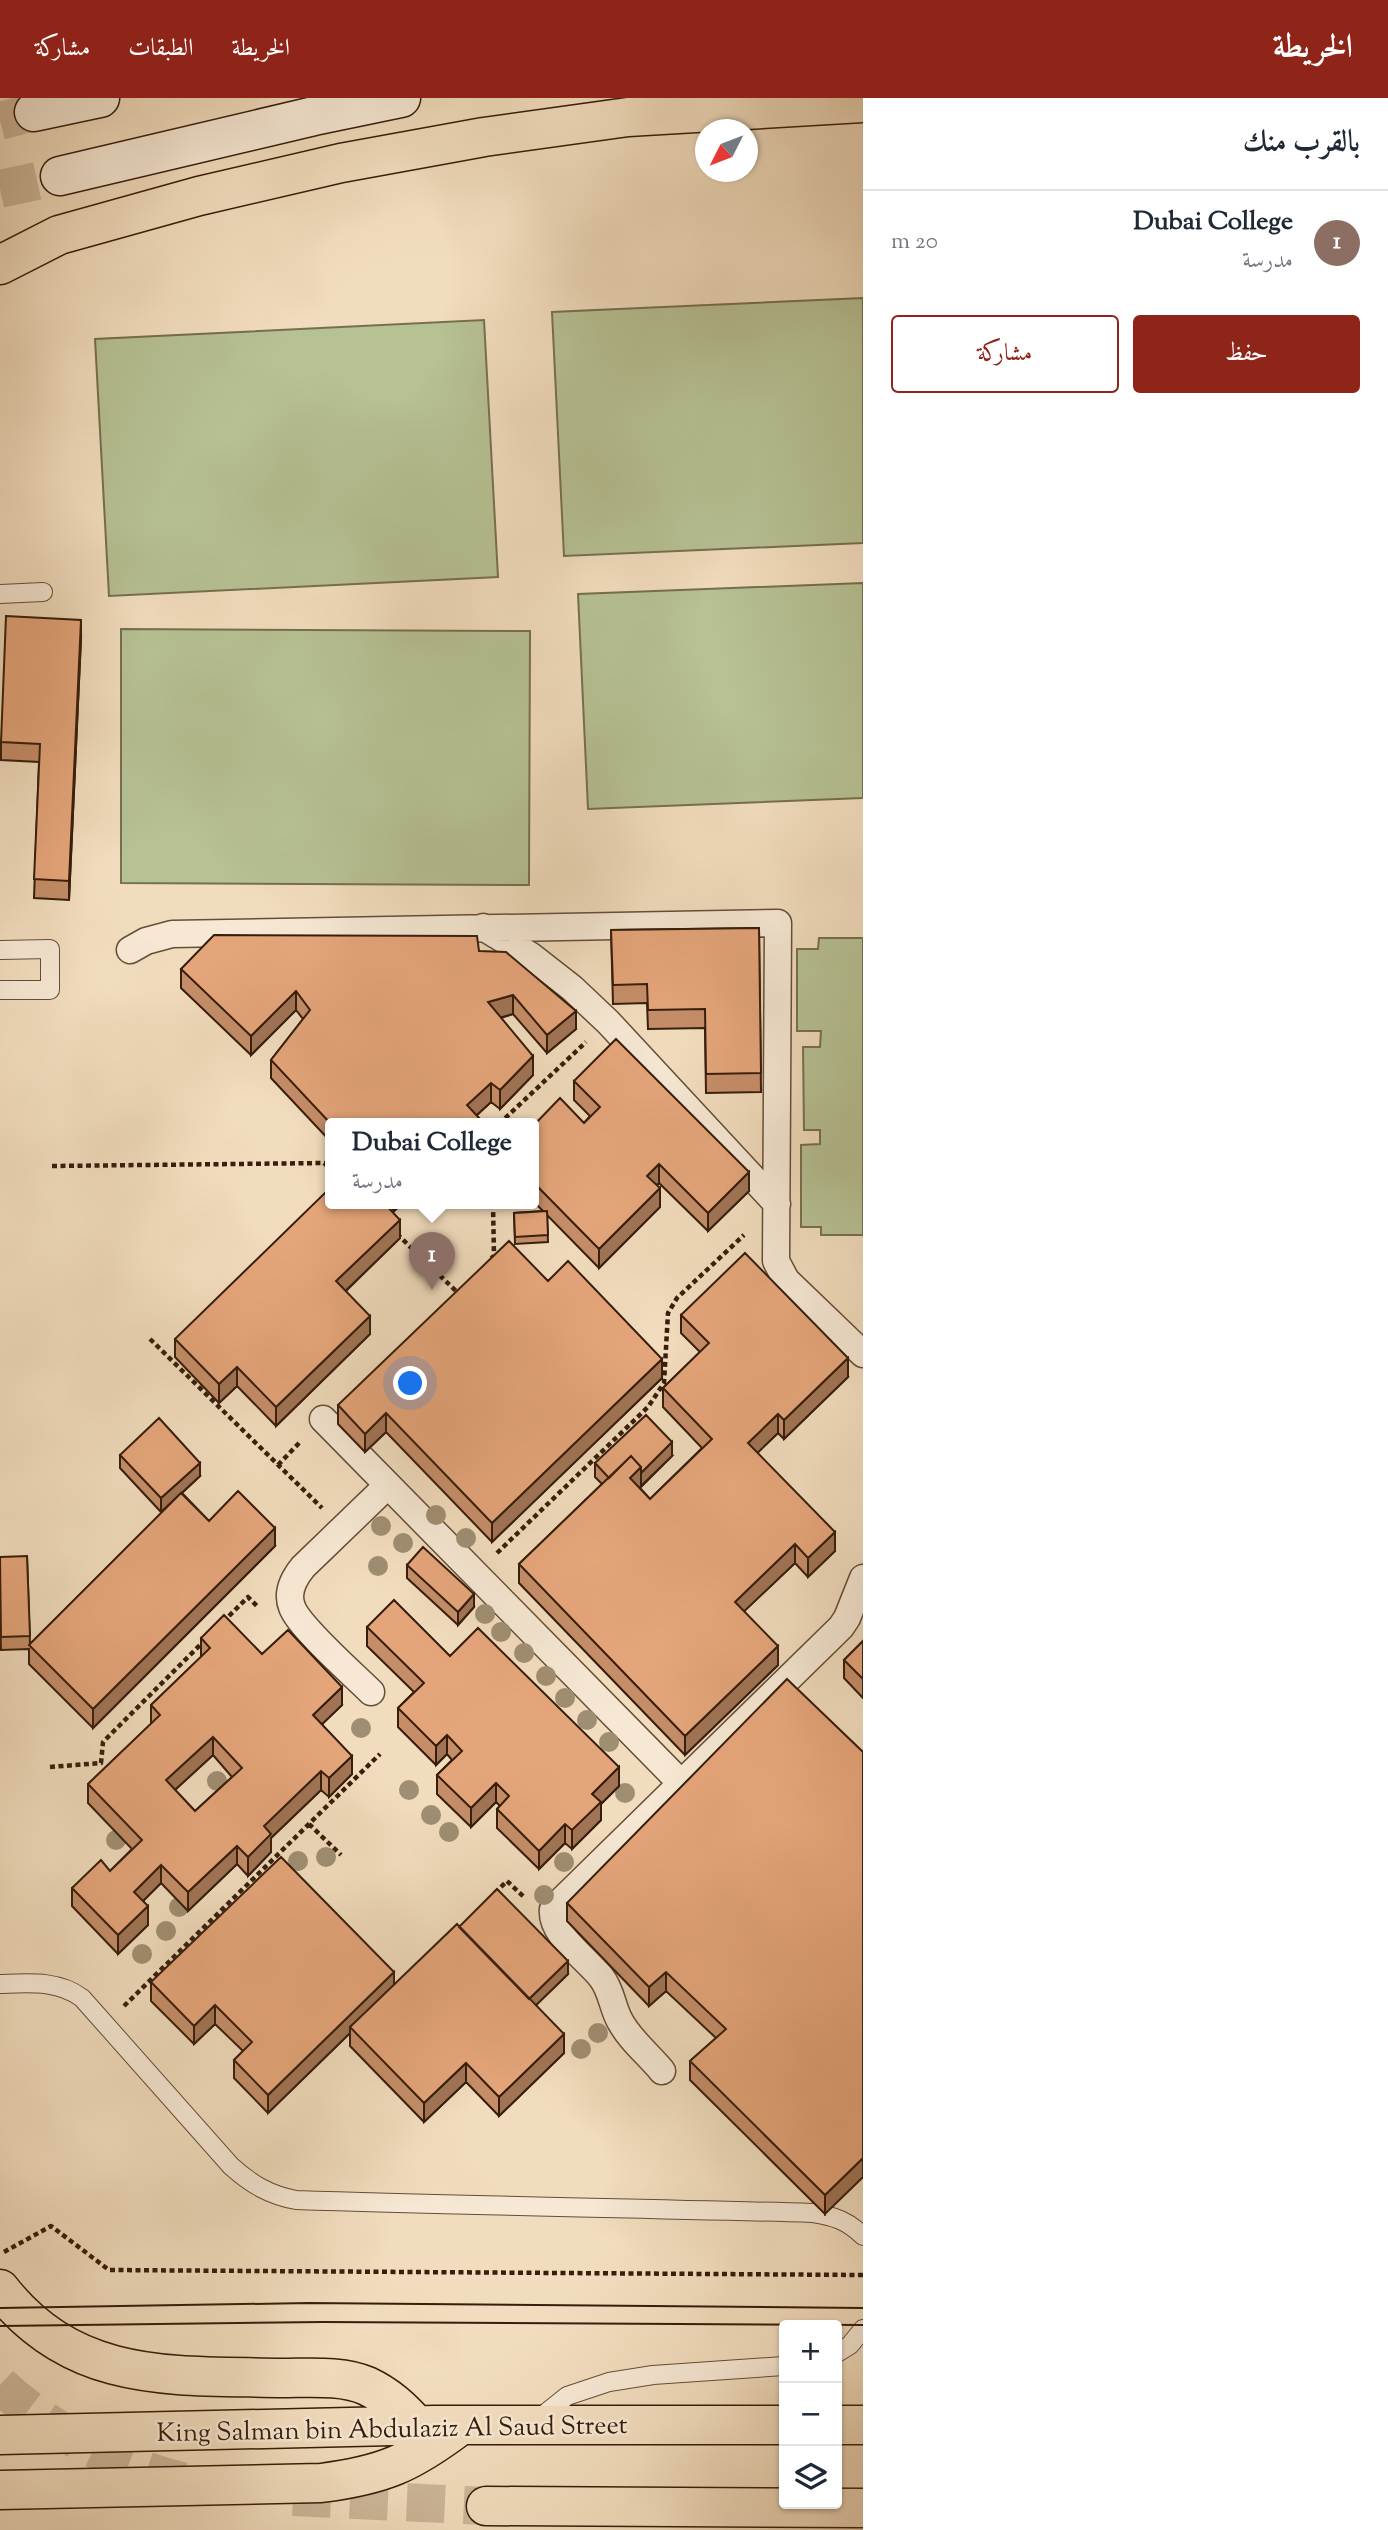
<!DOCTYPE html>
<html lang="ar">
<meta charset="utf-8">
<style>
:root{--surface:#fff;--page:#f2f2f3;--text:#1f2937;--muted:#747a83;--line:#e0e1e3;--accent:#8f2418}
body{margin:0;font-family:"Sorts Mill Goudy",Amiri,serif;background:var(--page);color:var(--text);direction:rtl}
.controls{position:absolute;right:21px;bottom:21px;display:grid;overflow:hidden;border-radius:7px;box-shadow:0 2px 5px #0004}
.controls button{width:63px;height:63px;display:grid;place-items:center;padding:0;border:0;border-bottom:2px solid var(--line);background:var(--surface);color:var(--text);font:35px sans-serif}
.compass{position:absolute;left:695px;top:21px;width:63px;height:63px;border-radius:50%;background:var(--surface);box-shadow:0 2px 5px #0004;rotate:228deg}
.you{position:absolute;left:411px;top:1286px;width:24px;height:24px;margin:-18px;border:5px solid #fff;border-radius:50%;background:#1a73e8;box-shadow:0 0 0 10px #1a73e833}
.badge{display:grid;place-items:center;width:46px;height:46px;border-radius:50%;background:var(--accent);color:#fff;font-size:23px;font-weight:700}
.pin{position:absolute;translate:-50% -58px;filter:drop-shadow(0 2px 4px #0008)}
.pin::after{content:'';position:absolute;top:37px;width:24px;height:21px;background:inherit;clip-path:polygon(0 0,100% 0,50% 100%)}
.popup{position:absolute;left:325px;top:1020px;width:214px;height:91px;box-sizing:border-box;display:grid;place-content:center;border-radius:7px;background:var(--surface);filter:drop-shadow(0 2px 5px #0005);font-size:23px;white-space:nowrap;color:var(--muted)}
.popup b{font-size:26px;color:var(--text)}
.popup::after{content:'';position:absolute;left:50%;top:100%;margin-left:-14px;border:14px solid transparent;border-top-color:var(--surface)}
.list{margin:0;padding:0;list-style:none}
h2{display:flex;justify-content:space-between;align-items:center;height:91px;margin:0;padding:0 28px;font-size:30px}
h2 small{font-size:23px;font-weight:400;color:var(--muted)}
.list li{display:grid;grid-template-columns:46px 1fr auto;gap:21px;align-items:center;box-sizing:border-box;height:105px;padding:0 28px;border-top:2px solid var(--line)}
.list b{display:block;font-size:26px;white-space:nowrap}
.list p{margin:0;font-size:23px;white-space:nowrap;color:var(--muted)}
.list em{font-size:23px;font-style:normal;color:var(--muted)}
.actions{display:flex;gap:14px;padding:21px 28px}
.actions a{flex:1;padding:16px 0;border:2px solid var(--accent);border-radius:7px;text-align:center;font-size:24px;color:var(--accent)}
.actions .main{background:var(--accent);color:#fff}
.icon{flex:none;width:38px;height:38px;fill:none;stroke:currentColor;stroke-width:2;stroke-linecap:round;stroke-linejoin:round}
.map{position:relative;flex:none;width:863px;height:2432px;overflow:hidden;direction:ltr}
header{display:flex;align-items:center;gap:42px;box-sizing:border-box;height:98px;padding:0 35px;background:var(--accent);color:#fff}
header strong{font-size:33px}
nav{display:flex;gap:38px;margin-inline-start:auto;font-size:24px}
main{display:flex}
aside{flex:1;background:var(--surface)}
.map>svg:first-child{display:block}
</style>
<header>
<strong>الخريطة</strong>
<nav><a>الخريطة</a><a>الطبقات</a><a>مشاركة</a></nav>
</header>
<main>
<aside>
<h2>بالقرب منك<small></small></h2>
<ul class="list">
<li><span class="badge" style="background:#8d6e63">1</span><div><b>Dubai College</b><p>مدرسة</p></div><em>20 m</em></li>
</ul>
<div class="actions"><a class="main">حفظ</a><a>مشاركة</a></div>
</aside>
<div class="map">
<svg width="863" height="2432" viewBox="0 0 863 2432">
<rect width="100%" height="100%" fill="#f1dcbd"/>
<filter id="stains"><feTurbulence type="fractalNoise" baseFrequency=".00286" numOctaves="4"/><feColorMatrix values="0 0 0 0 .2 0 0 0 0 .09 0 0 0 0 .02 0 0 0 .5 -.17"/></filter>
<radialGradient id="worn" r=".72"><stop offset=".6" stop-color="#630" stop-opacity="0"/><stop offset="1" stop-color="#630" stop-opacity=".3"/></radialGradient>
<path fill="#b6c194" stroke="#766f50" stroke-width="2" d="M 863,200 L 863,445 L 564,458 L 552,214 Z
M 484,222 L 498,479 L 109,498 L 95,241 Z
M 863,485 L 863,700 L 588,711 L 578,496 Z
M 121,531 L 530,533 L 529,787 L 121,785 Z
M 819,840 L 863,840 L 863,1137 L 821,1137 L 821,1129 L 801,1129 L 801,1047 L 820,1046 L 820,1032 L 804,1032 L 803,949 L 820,949 L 821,933 L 797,933 L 797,851 L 818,851 Z"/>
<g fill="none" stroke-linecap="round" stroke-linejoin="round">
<path stroke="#ccb699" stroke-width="38" stroke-dasharray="38 19" stroke-linecap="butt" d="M 0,23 L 34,14
M 0,91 L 60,78"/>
<path stroke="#ccb699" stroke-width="38" stroke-dasharray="38 19" stroke-linecap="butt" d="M 0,2287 C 52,2335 120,2369 189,2385
M 293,2399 L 486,2408"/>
<defs>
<path id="service" d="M 0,496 L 43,494
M 0,852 L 50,851 L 50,892 L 0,892
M 0,1886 C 29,1885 58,1882 82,1900 L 231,2068 C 251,2086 269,2097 296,2102 C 468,2108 641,2110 813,2115 C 834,2118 848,2123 863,2138
M 837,2255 L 850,2247 L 863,2231
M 537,2322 L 567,2298 L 609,2284 L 653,2277 L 784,2268"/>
<path id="pedestrian" d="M 483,829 L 531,858 L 572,890 L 608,924 L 777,1106
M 130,852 L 146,843 L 172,836 L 778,825 L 776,1163 L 786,1182 L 863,1256
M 323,1321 L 681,1685
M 371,1594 C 353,1576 299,1529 292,1509 C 286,1494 294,1480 303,1469 L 388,1387
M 662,1973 C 649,1957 630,1942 620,1923 C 612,1909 612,1893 601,1879 C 586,1860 550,1836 553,1811 L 841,1529 L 847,1520 L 863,1480"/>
<path id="secondary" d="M 34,14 L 100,0
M 60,78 L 314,18 L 401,0"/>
<path id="primary" d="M 0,167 L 59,137 L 199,98 L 341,65 L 484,39 L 628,19 L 863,5
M 0,2191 C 75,2287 173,2277 283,2280 C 309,2280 343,2277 367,2288 C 388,2298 402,2311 417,2328
M 837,2327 L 863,2327
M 0,2337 L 435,2327 L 784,2327
M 0,2392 L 321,2385 C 384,2377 411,2365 461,2327
M 486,2408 L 863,2410"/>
</defs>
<use href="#service" stroke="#664d38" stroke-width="20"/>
<use href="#pedestrian" stroke="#664d38" stroke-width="29"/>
<use href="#secondary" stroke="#371d0b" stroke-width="41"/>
<use href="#primary" stroke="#371d0b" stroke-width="41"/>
<path stroke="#371d0b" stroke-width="4.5" stroke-dasharray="5 3.5" stroke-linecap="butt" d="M 499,1026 L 586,944
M 52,1068 L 324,1065 L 330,1071
M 397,1136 L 457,1194
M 491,1160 L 494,1158 L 493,1106
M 150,1241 L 322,1410
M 278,1367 L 301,1343
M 497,1455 L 648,1309 L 664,1285 L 668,1215 L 677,1200 L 744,1137
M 223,1524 L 248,1499 L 259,1510
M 50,1669 L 101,1665 L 103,1644 L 205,1542
M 309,1726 L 341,1757
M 495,1795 L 507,1783 L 524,1799
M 124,1908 L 380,1656
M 4,2154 L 51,2128 L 109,2172 L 863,2177"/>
<use href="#service" stroke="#f6e8d4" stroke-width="18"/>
<use href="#pedestrian" stroke="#f6e8d4" stroke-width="26"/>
<use href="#secondary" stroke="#f6e8d4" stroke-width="38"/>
<use href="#primary" stroke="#f1dcbd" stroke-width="38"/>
<path stroke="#371d0b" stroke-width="2" d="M 0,2210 L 308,2205 L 863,2210
M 0,2228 L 322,2224 L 863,2227"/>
</g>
<g fill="#a08e72">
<circle cx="436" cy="1417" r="10"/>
<circle cx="381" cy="1428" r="10"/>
<circle cx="466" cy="1440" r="10"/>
<circle cx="403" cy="1445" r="10"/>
<circle cx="378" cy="1468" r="10"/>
<circle cx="485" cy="1516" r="10"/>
<circle cx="501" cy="1534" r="10"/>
<circle cx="524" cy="1555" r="10"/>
<circle cx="546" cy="1578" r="10"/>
<circle cx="565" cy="1600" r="10"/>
<circle cx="587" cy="1622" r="10"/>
<circle cx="361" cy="1630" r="10"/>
<circle cx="609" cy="1644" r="10"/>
<circle cx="217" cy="1683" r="10"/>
<circle cx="409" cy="1692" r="10"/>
<circle cx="625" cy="1695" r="10"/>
<circle cx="431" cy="1717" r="10"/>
<circle cx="449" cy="1734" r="10"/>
<circle cx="116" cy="1742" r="10"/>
<circle cx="326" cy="1759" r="10"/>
<circle cx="298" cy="1763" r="10"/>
<circle cx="564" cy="1764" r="10"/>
<circle cx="544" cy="1797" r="10"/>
<circle cx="179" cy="1809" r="10"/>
<circle cx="166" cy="1833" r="10"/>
<circle cx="142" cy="1856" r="10"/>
<circle cx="598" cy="1935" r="10"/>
<circle cx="581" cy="1951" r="10"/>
</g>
<path fill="#c58e69" stroke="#371d0b" stroke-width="2" fill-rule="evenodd" d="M 81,540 L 69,802 L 34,800 L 39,664 L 1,662 L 1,644 Z
M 759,830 L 761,994 L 706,995 L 705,930 L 648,931 L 647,905 L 613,906 L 611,832 Z
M 479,853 L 576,931 L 547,955 L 513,916 L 501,920 L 533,977 L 500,1011 L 491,1004 L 477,1017 L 480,1026 L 331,1026 L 331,1044 L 271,980 L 271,962 L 303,921 L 296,912 L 251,957 L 181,890 L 181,871 Z
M 574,983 L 749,1093 L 708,1133 L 659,1085 L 657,1087 L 660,1109 L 599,1170 L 547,1117 L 548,1144 L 515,1146 L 514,1115 L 543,1113 L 534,1104 L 534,1027 L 584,1025 L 590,1018 L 574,1002 Z
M 389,1106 L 402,1106 L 394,1113 Z
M 400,1140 L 346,1193 L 370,1236 L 276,1328 L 237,1288 L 219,1305 L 175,1259 L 175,1241 Z
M 548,1183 L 662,1280 L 492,1444 L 386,1334 L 365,1354 L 338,1326 L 338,1307 Z
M 681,1217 L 848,1279 L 784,1341 L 778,1335 L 757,1355 L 835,1453 L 808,1479 L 795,1465 L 744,1513 L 778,1567 L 685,1657 L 519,1485 L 519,1466 L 602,1386 L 595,1379 L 595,1365 L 672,1358 L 640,1390 L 650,1401 L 702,1350 L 663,1309 L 663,1290 L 700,1254 L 681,1235 Z
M 120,1357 L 200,1378 L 182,1395 L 209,1423 L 275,1448 L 93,1630 L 29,1566 L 29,1551 L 1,1552 L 0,1513 L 27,1458 L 30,1546 L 176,1401 L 161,1414 L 120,1370 Z
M 407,1467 L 474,1509 L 458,1527 L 407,1480 Z
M 367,1529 L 450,1558 L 619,1688 L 601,1706 L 601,1722 L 572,1751 L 565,1745 L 539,1771 L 497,1730 L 497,1711 L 500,1708 L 496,1704 L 471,1729 L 437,1696 L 437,1677 L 452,1662 L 447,1656 L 436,1667 L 398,1629 L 398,1610 L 414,1594 L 367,1548 Z
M 201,1540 L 262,1556 L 342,1607 L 322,1626 L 352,1676 L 329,1699 L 321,1692 L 271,1740 L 271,1754 L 248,1778 L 237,1766 L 188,1813 L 161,1785 L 143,1803 L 148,1827 L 118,1856 L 72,1808 L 72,1790 L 110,1773 L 132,1751 L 88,1705 L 88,1686 L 151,1626 L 151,1607 L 201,1559 ZM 213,1657 L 232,1679 L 195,1713 L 175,1692 Z
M 863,1543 L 863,1600 L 844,1580 L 844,1562 Z
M 863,1654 L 825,2116 L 690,1982 L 690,1963 L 716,1940 L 666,1893 L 649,1908 L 567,1823 L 567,1805 Z
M 459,1829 L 568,1876 L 536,1907 L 564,1955 L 499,2018 L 466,1984 L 424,2024 L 350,1948 L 350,1935 L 268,2015 L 234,1980 L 234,1962 L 243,1953 L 215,1926 L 194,1946 L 151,1903 L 151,1884 L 394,1887 Z"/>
<path fill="#a07455" stroke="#371d0b" stroke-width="2" d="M 81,522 L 81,540 L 69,802 L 69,783 Z
M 296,893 L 296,912 L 251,957 L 251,938 Z
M 513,897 L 513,916 L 488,923 L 488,904 Z
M 576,913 L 576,931 L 547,955 L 547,937 Z
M 533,958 L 533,977 L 500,1011 L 500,992 Z
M 491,985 L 491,1004 L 467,1026 L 467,1007 Z
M 659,1066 L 659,1085 L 647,1096 L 647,1078 Z
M 749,1074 L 749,1093 L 708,1133 L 708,1115 Z
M 660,1090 L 660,1109 L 599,1170 L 599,1151 Z
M 394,1106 L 402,1106 L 394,1113 Z
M 400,1122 L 400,1140 L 336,1202 L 336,1183 Z
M 370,1218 L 370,1236 L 276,1328 L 276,1309 Z
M 848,1260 L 848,1279 L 784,1341 L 784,1322 Z
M 662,1261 L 662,1280 L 492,1444 L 492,1425 Z
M 237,1269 L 237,1288 L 219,1305 L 219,1286 Z
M 386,1315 L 386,1334 L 365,1354 L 365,1336 Z
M 778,1316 L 778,1335 L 748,1364 L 748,1345 Z
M 672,1344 L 672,1358 L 641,1388 L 641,1375 Z
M 200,1365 L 200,1378 L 161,1414 L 161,1400 Z
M 641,1369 L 641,1388 L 630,1399 L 630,1380 Z
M 275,1430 L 275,1448 L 93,1630 L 93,1611 Z
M 835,1434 L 835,1453 L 808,1479 L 808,1460 Z
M 795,1446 L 795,1465 L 735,1522 L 735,1504 Z
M 474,1496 L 474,1509 L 458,1527 L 458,1514 Z
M 778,1548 L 778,1567 L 685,1657 L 685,1638 Z
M 342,1589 L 342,1607 L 313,1635 L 313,1617 Z
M 447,1637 L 447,1656 L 436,1667 L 436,1648 Z
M 213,1639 L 213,1657 L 166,1700 L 166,1682 Z
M 352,1658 L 352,1676 L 329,1699 L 329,1680 Z
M 619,1669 L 619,1688 L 601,1706 L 601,1722 L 572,1751 L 572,1732 L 592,1696 Z
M 321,1673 L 321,1692 L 271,1740 L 271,1754 L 248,1778 L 248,1759 L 264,1728 Z
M 496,1685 L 496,1704 L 471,1729 L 471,1710 Z
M 565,1726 L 565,1745 L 539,1771 L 539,1753 Z
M 237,1748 L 237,1766 L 188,1813 L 188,1794 Z
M 161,1767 L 161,1785 L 134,1812 L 134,1794 Z
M 148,1808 L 148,1827 L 118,1856 L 118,1837 Z
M 568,1863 L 568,1876 L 527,1916 L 527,1903 Z
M 394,1874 L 394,1893 L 350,1929 L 350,1935 L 268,2015 L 268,1997 Z
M 666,1874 L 666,1893 L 649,1908 L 649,1889 Z
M 215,1907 L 215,1926 L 194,1946 L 194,1928 Z
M 564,1936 L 564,1955 L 499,2018 L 499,1999 Z
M 466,1965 L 466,1984 L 424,2024 L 424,2005 Z
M 863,2060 L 863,2079 L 825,2116 L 825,2097 Z"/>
<path fill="#e5a57a" stroke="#371d0b" stroke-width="2" fill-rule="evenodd" d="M 6,518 L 81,522 L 69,783 L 34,781 L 40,646 L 1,644 Z
M 759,830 L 761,975 L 706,976 L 705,911 L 648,912 L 647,886 L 613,887 L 611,832 Z
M 214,837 L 477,838 L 479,853 L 506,854 L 576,913 L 547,937 L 513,897 L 488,904 L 533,958 L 500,992 L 491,985 L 467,1007 L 480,1021 L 475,1026 L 331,1026 L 271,962 L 310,912 L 296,893 L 251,938 L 181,871 Z
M 616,941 L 749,1074 L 708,1115 L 659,1066 L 647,1078 L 660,1090 L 599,1151 L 534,1085 L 534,1027 L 560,1000 L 584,1025 L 600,1009 L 574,983 Z
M 331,1089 L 331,1106 L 385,1106 L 400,1122 L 336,1183 L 370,1218 L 276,1309 L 237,1269 L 219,1286 L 175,1241 Z
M 547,1113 L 548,1137 L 515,1139 L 514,1115 Z
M 509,1143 L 548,1183 L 568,1163 L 662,1261 L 492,1425 L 386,1315 L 365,1336 L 338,1307 Z
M 745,1155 L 848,1260 L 784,1322 L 778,1316 L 748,1345 L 835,1434 L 808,1460 L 795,1446 L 735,1504 L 778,1548 L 685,1638 L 519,1466 L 631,1358 L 641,1369 L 630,1380 L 650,1401 L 712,1341 L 663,1290 L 709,1245 L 681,1217 Z
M 646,1317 L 672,1344 L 641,1375 L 641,1369 L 631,1358 L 609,1380 L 595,1365 Z
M 159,1320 L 200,1365 L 161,1400 L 120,1357 Z
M 238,1393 L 275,1430 L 93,1611 L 29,1547 L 181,1395 L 209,1423 Z
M 423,1449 L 474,1496 L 458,1514 L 407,1467 Z
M 27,1458 L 30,1538 L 1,1539 L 0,1459 Z
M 394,1502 L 450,1558 L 478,1530 L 619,1669 L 592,1696 L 601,1704 L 572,1732 L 565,1726 L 539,1753 L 497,1711 L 509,1698 L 496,1685 L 471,1710 L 437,1677 L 462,1653 L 447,1637 L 436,1648 L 398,1610 L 424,1585 L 367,1529 Z
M 224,1517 L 262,1556 L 288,1532 L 342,1589 L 313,1617 L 352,1658 L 329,1680 L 321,1673 L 264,1728 L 271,1736 L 248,1759 L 237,1748 L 188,1794 L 161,1767 L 134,1794 L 148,1808 L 118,1837 L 72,1790 L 101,1762 L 110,1773 L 142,1742 L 88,1686 L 160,1617 L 151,1607 L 210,1550 L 201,1540 ZM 213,1639 L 242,1670 L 195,1713 L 166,1682 Z
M 863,1543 L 863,1581 L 844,1562 Z
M 787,1581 L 863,1654 L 863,2060 L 825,2097 L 690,1963 L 726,1931 L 666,1874 L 649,1889 L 567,1805 Z
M 281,1759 L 394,1874 L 268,1997 L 234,1962 L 252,1944 L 215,1907 L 194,1928 L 151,1884 Z
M 497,1791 L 568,1863 L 529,1901 L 459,1829 Z
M 457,1826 L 564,1936 L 499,1999 L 466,1965 L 424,2005 L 350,1929 Z"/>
<g text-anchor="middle" stroke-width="5" stroke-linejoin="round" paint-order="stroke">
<g font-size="26" fill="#371d0b" stroke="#f6e8d4">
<text transform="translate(392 2330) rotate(-1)" y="9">King Salman bin Abdulaziz Al Saud Street</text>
</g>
</g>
<rect width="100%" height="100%" filter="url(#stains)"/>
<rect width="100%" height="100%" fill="url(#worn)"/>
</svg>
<div class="controls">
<button>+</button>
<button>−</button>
<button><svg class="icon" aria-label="layers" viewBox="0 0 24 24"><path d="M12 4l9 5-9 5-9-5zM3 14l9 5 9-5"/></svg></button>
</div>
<svg class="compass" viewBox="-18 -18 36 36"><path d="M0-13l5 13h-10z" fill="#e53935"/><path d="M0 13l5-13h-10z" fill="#747a83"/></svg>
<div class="you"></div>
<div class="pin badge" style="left:432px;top:1192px;background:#8d6e63">1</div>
<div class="popup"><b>Dubai College</b>مدرسة</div>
</div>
</main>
